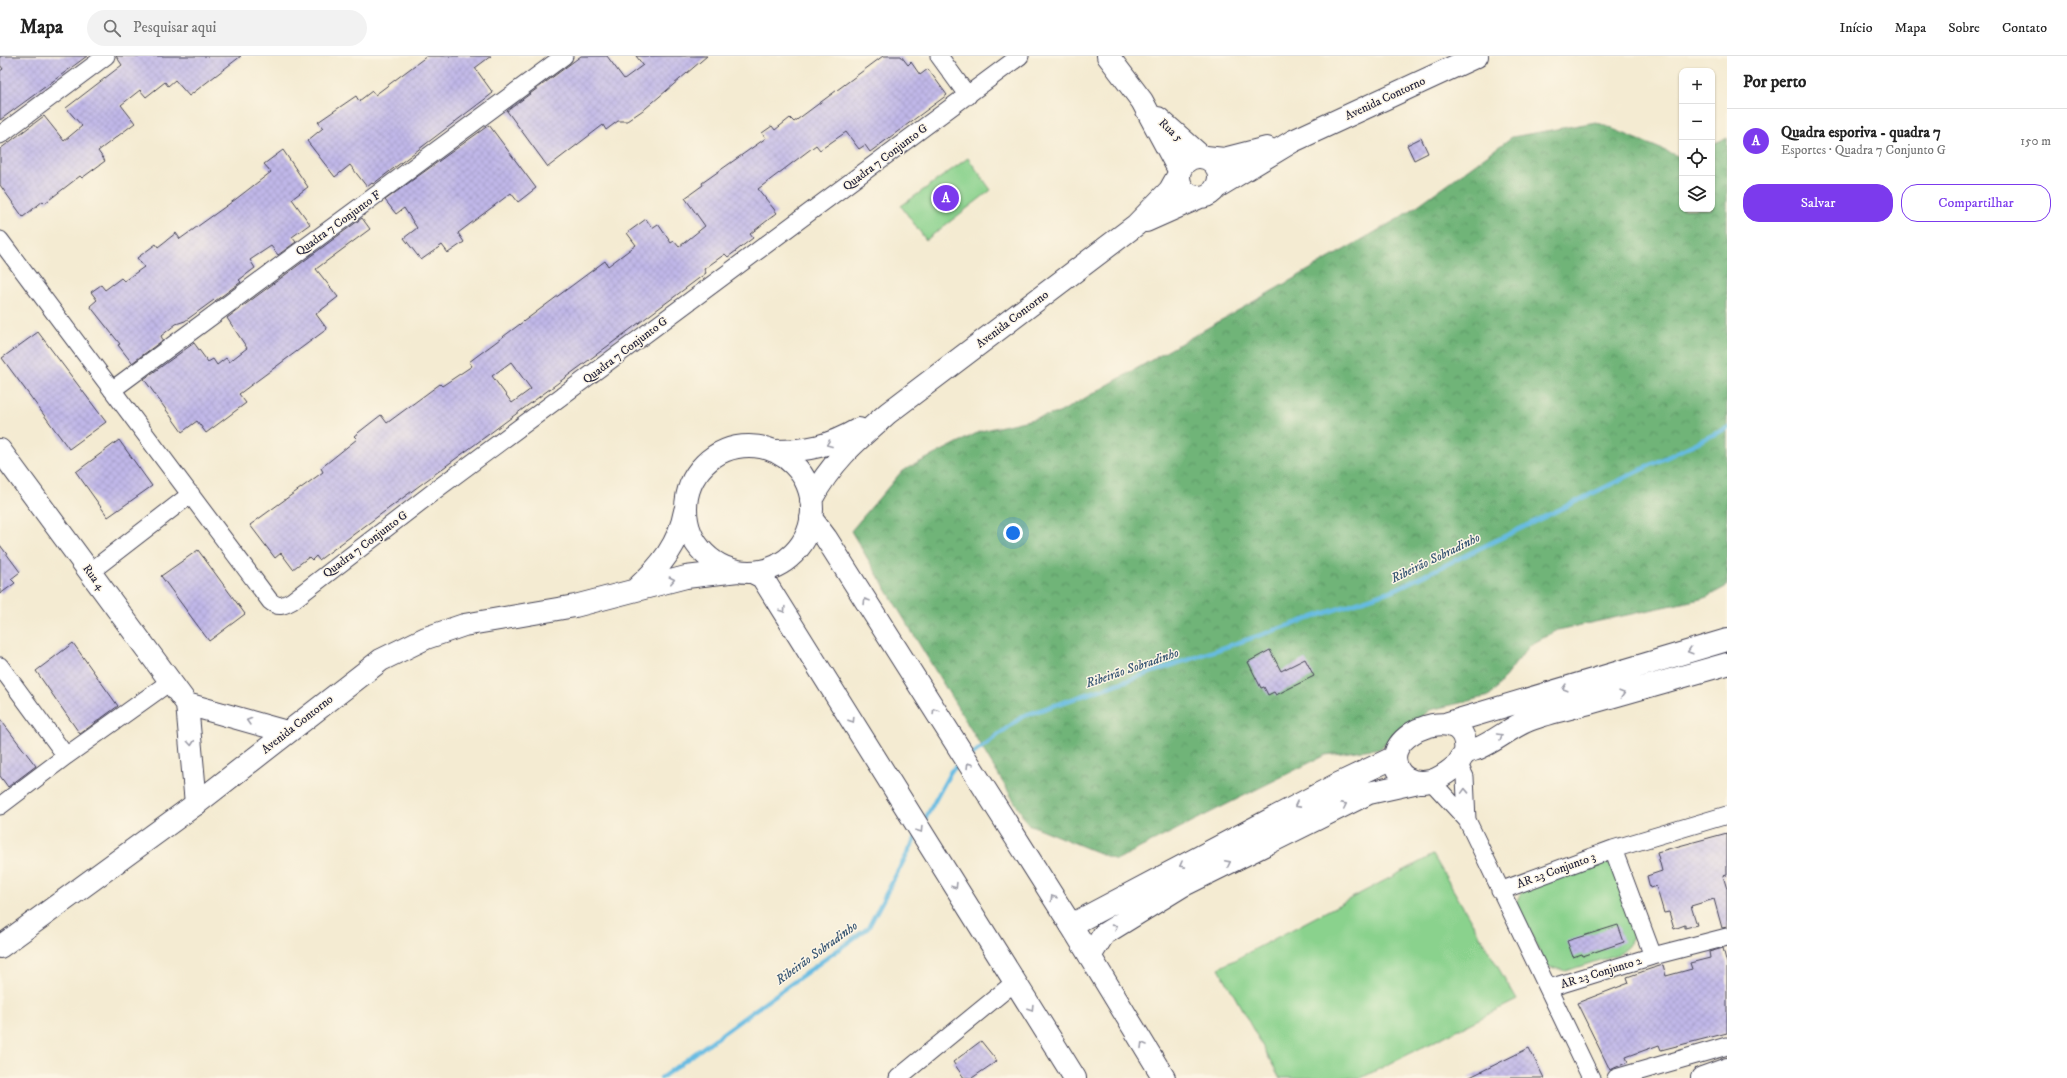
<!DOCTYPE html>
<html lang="pt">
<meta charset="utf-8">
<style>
:root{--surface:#fff;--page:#f2f2f2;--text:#222;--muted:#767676;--line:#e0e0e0;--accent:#7c3aed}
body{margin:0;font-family:"IM FELL DW Pica",serif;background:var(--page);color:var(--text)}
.controls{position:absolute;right:12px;top:12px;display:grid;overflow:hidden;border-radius:8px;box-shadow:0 1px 3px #0004}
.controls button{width:36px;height:36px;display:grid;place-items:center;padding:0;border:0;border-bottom:1px solid var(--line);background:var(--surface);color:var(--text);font:20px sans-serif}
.you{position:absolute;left:1013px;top:477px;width:14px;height:14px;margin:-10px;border:3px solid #fff;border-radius:50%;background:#1a73e8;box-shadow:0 0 0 6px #1a73e833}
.badge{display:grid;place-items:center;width:26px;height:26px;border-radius:50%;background:var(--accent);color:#fff;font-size:13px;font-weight:700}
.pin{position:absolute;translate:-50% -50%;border:2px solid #fff;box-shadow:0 1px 4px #0006}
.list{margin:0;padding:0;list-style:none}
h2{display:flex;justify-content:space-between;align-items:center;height:52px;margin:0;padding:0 16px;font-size:17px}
h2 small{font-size:13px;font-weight:400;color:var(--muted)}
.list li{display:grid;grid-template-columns:26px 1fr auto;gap:12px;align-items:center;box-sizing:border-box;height:64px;padding:0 16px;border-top:1px solid var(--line)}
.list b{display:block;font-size:15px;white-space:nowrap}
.list p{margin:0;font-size:13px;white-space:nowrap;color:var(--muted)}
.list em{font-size:13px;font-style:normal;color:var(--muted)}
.actions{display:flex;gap:8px;padding:12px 16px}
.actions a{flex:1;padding:9px 0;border:1px solid var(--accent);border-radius:16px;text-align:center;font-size:14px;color:var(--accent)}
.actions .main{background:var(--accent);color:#fff}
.icon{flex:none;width:22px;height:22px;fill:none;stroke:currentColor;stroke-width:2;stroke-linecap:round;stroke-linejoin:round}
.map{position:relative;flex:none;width:1727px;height:1022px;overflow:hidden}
header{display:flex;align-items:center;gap:24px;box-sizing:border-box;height:56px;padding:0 20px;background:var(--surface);border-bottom:1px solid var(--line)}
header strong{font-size:19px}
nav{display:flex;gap:22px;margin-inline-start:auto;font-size:14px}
.search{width:280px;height:36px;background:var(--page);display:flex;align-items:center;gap:10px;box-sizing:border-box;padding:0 14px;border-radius:22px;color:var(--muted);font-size:15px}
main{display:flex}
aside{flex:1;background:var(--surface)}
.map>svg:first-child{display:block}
</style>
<header>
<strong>Mapa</strong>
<div class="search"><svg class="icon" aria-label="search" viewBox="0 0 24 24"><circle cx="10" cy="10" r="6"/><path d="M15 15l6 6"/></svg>Pesquisar aqui</div>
<nav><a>Início</a><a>Mapa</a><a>Sobre</a><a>Contato</a></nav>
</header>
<main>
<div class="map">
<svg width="1727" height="1022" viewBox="0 0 1727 1022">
<defs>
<pattern id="forest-crowns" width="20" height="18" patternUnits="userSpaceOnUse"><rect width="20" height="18" fill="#6fb478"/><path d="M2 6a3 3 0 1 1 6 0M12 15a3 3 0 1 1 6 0" fill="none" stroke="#5b9264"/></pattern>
<pattern id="building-cross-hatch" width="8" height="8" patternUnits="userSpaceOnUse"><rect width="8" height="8" fill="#c0b7e8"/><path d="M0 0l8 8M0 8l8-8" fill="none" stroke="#a59dc8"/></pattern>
</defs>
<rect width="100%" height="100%" fill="#fcf5e5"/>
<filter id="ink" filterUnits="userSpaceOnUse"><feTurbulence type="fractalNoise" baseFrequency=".025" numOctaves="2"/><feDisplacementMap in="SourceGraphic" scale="8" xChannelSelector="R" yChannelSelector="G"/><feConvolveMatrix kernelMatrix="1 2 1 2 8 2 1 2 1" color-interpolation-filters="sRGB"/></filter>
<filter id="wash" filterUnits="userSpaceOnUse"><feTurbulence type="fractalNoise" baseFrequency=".012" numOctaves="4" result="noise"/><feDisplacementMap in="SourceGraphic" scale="16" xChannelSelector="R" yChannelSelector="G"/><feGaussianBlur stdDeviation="0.9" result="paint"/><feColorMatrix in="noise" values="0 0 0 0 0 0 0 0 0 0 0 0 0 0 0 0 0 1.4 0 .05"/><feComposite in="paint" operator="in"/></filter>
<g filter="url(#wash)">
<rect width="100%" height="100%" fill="#f4ebd2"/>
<path fill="url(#forest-crowns)" stroke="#486b5a" d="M 1596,66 L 1680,101 L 1682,101 L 1682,153 L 1712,153 L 1712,88 L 1727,82 L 1727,530 L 1705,542 L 1558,574 L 1530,589 L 1490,640 L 1430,654 L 1381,692 L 1325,699 L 1116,804 L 1028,768 L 851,475 L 902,415 L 981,375 L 1059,357 L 1403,160 L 1512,81 Z"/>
<path fill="#8ad28d" stroke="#567a64" d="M 968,102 L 991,134 L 926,184 L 901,150 Z
M 1433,799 L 1517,944 L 1361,1022 L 1280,1022 L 1219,912 Z
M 1603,805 L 1614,811 L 1633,877 L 1629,890 L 1621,897 L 1566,915 L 1546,910 L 1516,847 L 1521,836 Z"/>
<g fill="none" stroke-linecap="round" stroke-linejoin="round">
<path stroke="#66bbe2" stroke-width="4.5" d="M 970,700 L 1023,660 L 1396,533 L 1727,372
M 923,767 L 951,715 L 961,707
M 661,1022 L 868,872 L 916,781"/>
</g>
<g id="blocks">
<path fill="url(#building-cross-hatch)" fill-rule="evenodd" d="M 0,0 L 87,0 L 0,64 L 0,15 L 3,13 L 0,9 Z
M 116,0 L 241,0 L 189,40 L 175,24 L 168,30 L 165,26 L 146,41 L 140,34 L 121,49 L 135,67 L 98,95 L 105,105 L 82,122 L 80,120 L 45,147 L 43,145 L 23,161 L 0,129 L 0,93 L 44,60 L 64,85 L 82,70 L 66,52 L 122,9 Z
M 427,0 L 491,0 L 475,12 L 493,37 L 373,128 L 372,127 L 367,131 L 350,109 L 335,121 L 307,85 L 323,72 L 318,66 L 356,40 L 359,45 L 372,35 L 375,39 Z
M 581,0 L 607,0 L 624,23 L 643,9 L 636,0 L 707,0 L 646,52 L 627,65 L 618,65 L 606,74 L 603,69 L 548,111 L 507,55 Z
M 883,0 L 901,0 L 908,9 L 911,6 L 920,19 L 928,13 L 947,39 L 870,96 L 865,89 L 859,93 L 846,76 L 820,94 L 816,89 L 758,133 L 777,157 L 750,178 L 753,182 L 728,201 L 725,198 L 704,213 L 706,217 L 674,241 L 319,504 L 316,500 L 312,504 L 309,501 L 293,513 L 281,497 L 275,502 L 250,469 L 323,416 L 321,412 L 357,383 L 354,380 L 381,359 L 387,367 L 440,328 L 442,330 L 472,310 L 469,306 L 605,205 L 608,210 L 636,189 L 627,177 L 646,163 L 652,172 L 658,168 L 671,187 L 674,185 L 679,191 L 705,170 L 685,142 L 703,129 L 702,127 L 766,82 L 762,77 L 772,70 L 775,74 L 790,62 L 794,66 ZM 511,306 L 531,333 L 512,347 L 492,320 Z
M 489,69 L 536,132 L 518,146 L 511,137 L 458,177 L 464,186 L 448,197 L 442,189 L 421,204 L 404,182 L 417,172 L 404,152 L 396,158 L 385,144 Z
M 1421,82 L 1428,97 L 1414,104 L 1407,89 Z
M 283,94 L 308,131 L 292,143 L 310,168 L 292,181 L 296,186 L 278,199 L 271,190 L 250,204 L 255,212 L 239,224 L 241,226 L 215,245 L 214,244 L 185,265 L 176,268 L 161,280 L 163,284 L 132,307 L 118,289 L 120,288 L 90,250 L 97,244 L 91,236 L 101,229 L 105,234 L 121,222 L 124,225 L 144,211 L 137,202 L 156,188 L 158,191 L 176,177 L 180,183 L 236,143 L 271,116 L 264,108 Z
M 362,162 L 370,173 L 316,213 L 338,241 L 316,258 L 327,273 L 239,338 L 246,347 L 206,377 L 197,365 L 182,376 L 144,323 L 194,287 L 208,306 L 213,303 L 217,309 L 226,302 L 229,306 L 247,292 L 227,262 Z
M 38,276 L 106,366 L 69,393 L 2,302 Z
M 119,384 L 152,430 L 108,461 L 76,416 Z
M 0,489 L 20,516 L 11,523 L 15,527 L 0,538 Z
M 198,494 L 245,558 L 209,585 L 161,520 Z
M 73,587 L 118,650 L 80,678 L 36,615 Z
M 1270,594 L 1281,615 L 1305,603 L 1314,620 L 1276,639 L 1274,636 L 1268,639 L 1264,631 L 1261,632 L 1248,606 Z
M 0,663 L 36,710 L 8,731 L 0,720 Z
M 1727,777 L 1727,819 L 1723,820 L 1727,833 L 1727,871 L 1722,872 L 1714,843 L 1691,850 L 1697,869 L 1685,872 L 1685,869 L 1674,873 L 1669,856 L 1664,857 L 1656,830 L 1650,832 L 1647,820 L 1662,815 L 1657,796 Z
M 1618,869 L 1624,886 L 1583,900 L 1582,898 L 1573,901 L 1567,885 Z
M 1723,892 L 1727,908 L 1727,977 L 1661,994 L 1659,989 L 1626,1001 L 1628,1006 L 1610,1014 L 1577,947 L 1629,927 L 1627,921 L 1650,913 L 1663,909 L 1666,920 L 1692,913 L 1690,907 L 1710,902 L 1709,896 Z
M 981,985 L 997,1005 L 972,1022 L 964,1022 L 953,1006 Z
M 1529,992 L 1544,1022 L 1468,1022 Z"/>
</g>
</g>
<g filter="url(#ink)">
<use href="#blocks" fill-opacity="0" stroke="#424052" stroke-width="1"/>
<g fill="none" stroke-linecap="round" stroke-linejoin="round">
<defs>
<path id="minor" d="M 939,0 L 968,40
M 0,79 L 106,0
M 0,184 L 270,545 C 278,552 283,550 292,545 L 441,430 L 1020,0
M 112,334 L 564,0
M 90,516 L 191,438
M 0,610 L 66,700
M 1458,707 L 1465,721 L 1467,764
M 1431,725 L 1467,764 L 1591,1022
M 0,750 L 66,700 L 171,625
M 1613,793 L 1653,900
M 1500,835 L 1613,793 L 1727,759
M 1549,932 L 1653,900 L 1727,881
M 898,1022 L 1015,926
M 1616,1022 L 1727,990"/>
<path id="tertiary" d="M 1108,0 L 1142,45 L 1179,114
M 1158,62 L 1201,100
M 0,394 L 187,648 L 196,748
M 187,648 L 287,676
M 1448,667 L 1727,584
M 1465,697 C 1471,647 1395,671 1395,702 C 1396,721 1413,729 1430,725 C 1440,723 1450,715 1458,708 C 1460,705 1462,700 1465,698 C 1468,695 1474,694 1479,692 C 1496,685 1511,671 1529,664 C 1549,656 1572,652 1593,646 C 1638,633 1682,621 1727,608
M 1071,869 L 1336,729 L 1395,701
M 1090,900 L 1104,878 L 1182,830 L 1369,737 L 1414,727
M 1702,1022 L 1727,1013"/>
<path id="secondary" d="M1179 121a20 20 0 1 1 40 0a20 20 0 1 1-40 0Z
M 1206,101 L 1224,103 L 1267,92
M 1217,131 L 1293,85 L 1477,0
M 1146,165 L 1200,141
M686 453a63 63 0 1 1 126 0a63 63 0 1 1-126 0Z
M 774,395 C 808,395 829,390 859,373
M 811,444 C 832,405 856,385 888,357 L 1136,169 L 1170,134 L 1179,118
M 811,462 L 826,482 L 1071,869 L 1164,1022
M 752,516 L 762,521 L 1075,1022
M 637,532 C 661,510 679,488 685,455
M 0,891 L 196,748 L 381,604 L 426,582 L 464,569 L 575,550 L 686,521 L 738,515"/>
</defs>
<use href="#minor" stroke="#424052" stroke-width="19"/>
<use href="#tertiary" stroke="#424052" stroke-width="24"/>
<use href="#secondary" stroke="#424052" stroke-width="24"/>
<use href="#minor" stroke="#fff" stroke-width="17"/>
<use href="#tertiary" stroke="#fff" stroke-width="22"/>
<use href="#secondary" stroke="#fff" stroke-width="22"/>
</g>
<defs><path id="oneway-chevron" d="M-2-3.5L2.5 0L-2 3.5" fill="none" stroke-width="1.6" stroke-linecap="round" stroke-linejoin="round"/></defs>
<g stroke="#9c9ca7">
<use href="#oneway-chevron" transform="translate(829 388) rotate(159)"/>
<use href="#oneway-chevron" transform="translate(672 524) rotate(-13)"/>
<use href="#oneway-chevron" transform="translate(866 545) rotate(-122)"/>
<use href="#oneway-chevron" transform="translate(783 554) rotate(58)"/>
<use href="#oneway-chevron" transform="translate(1690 595) rotate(164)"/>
<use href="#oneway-chevron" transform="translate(1565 632) rotate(164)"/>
<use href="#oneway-chevron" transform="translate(1622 638) rotate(-16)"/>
<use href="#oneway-chevron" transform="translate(935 655) rotate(-122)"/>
<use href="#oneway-chevron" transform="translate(852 664) rotate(58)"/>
<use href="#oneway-chevron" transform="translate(249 665) rotate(-164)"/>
<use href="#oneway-chevron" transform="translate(1500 680) rotate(-30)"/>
<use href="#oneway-chevron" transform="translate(191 687) rotate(85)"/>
<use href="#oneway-chevron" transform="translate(969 709) rotate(-122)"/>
<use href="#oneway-chevron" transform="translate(1465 735) rotate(-92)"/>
<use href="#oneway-chevron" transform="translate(1297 749) rotate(152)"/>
<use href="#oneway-chevron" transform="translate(1344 749) rotate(-26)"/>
<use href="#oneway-chevron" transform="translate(920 774) rotate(58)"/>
<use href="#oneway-chevron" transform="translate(1228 807) rotate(-26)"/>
<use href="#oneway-chevron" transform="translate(1182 809) rotate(152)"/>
<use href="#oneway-chevron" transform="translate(955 830) rotate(58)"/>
<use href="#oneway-chevron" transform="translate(1053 842) rotate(-122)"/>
<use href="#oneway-chevron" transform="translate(1115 871) rotate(-32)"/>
<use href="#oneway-chevron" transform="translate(1031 952) rotate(58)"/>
<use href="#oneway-chevron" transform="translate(1143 989) rotate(-121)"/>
</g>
</g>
<g text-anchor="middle" stroke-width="3" stroke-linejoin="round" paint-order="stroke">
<g font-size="12" fill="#22223b" stroke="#fcf5e5">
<text transform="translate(1385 42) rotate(-25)" y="4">Avenida Contorno</text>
<text transform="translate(1171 74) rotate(43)" y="4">Rua 5</text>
<text transform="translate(885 101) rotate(-37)" y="4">Quadra 7 Conjunto G</text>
<text transform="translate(338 167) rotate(-36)" y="4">Quadra 7 Conjunto F</text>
<text transform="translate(1012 263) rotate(-37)" y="4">Avenida Contorno</text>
<text transform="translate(625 294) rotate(-37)" y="4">Quadra 7 Conjunto G</text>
<text transform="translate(365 488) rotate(-37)" y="4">Quadra 7 Conjunto G</text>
<text transform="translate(94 521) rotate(54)" y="4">Rua 4</text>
<text transform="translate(297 668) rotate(-38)" y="4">Avenida Contorno</text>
<text transform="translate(1556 814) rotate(-20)" y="4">AR 23 Conjunto 3</text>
<text transform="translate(1601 916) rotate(-17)" y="4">AR 23 Conjunto 2</text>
</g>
<g font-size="13" font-style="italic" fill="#3a5875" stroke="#fcf5e5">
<text transform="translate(1435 501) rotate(-26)" y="5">Ribeirão Sobradinho</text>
<text transform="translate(1132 611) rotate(-19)" y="5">Ribeirão Sobradinho</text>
<text transform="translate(816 896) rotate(-36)" y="5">Ribeirão Sobradinho</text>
</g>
</g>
</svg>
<div class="controls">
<button>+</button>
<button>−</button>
<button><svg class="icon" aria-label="locate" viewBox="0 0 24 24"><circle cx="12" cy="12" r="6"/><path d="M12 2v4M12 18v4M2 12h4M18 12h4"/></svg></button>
<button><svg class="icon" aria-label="layers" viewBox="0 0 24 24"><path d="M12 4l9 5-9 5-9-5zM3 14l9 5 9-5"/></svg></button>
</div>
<div class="you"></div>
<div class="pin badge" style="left:946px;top:142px">A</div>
</div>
<aside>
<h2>Por perto<small></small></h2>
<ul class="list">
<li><span class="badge">A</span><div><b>Quadra esporiva - quadra 7</b><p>Esportes · Quadra 7 Conjunto G</p></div><em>150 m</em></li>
</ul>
<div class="actions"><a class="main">Salvar</a><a>Compartilhar</a></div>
</aside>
</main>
